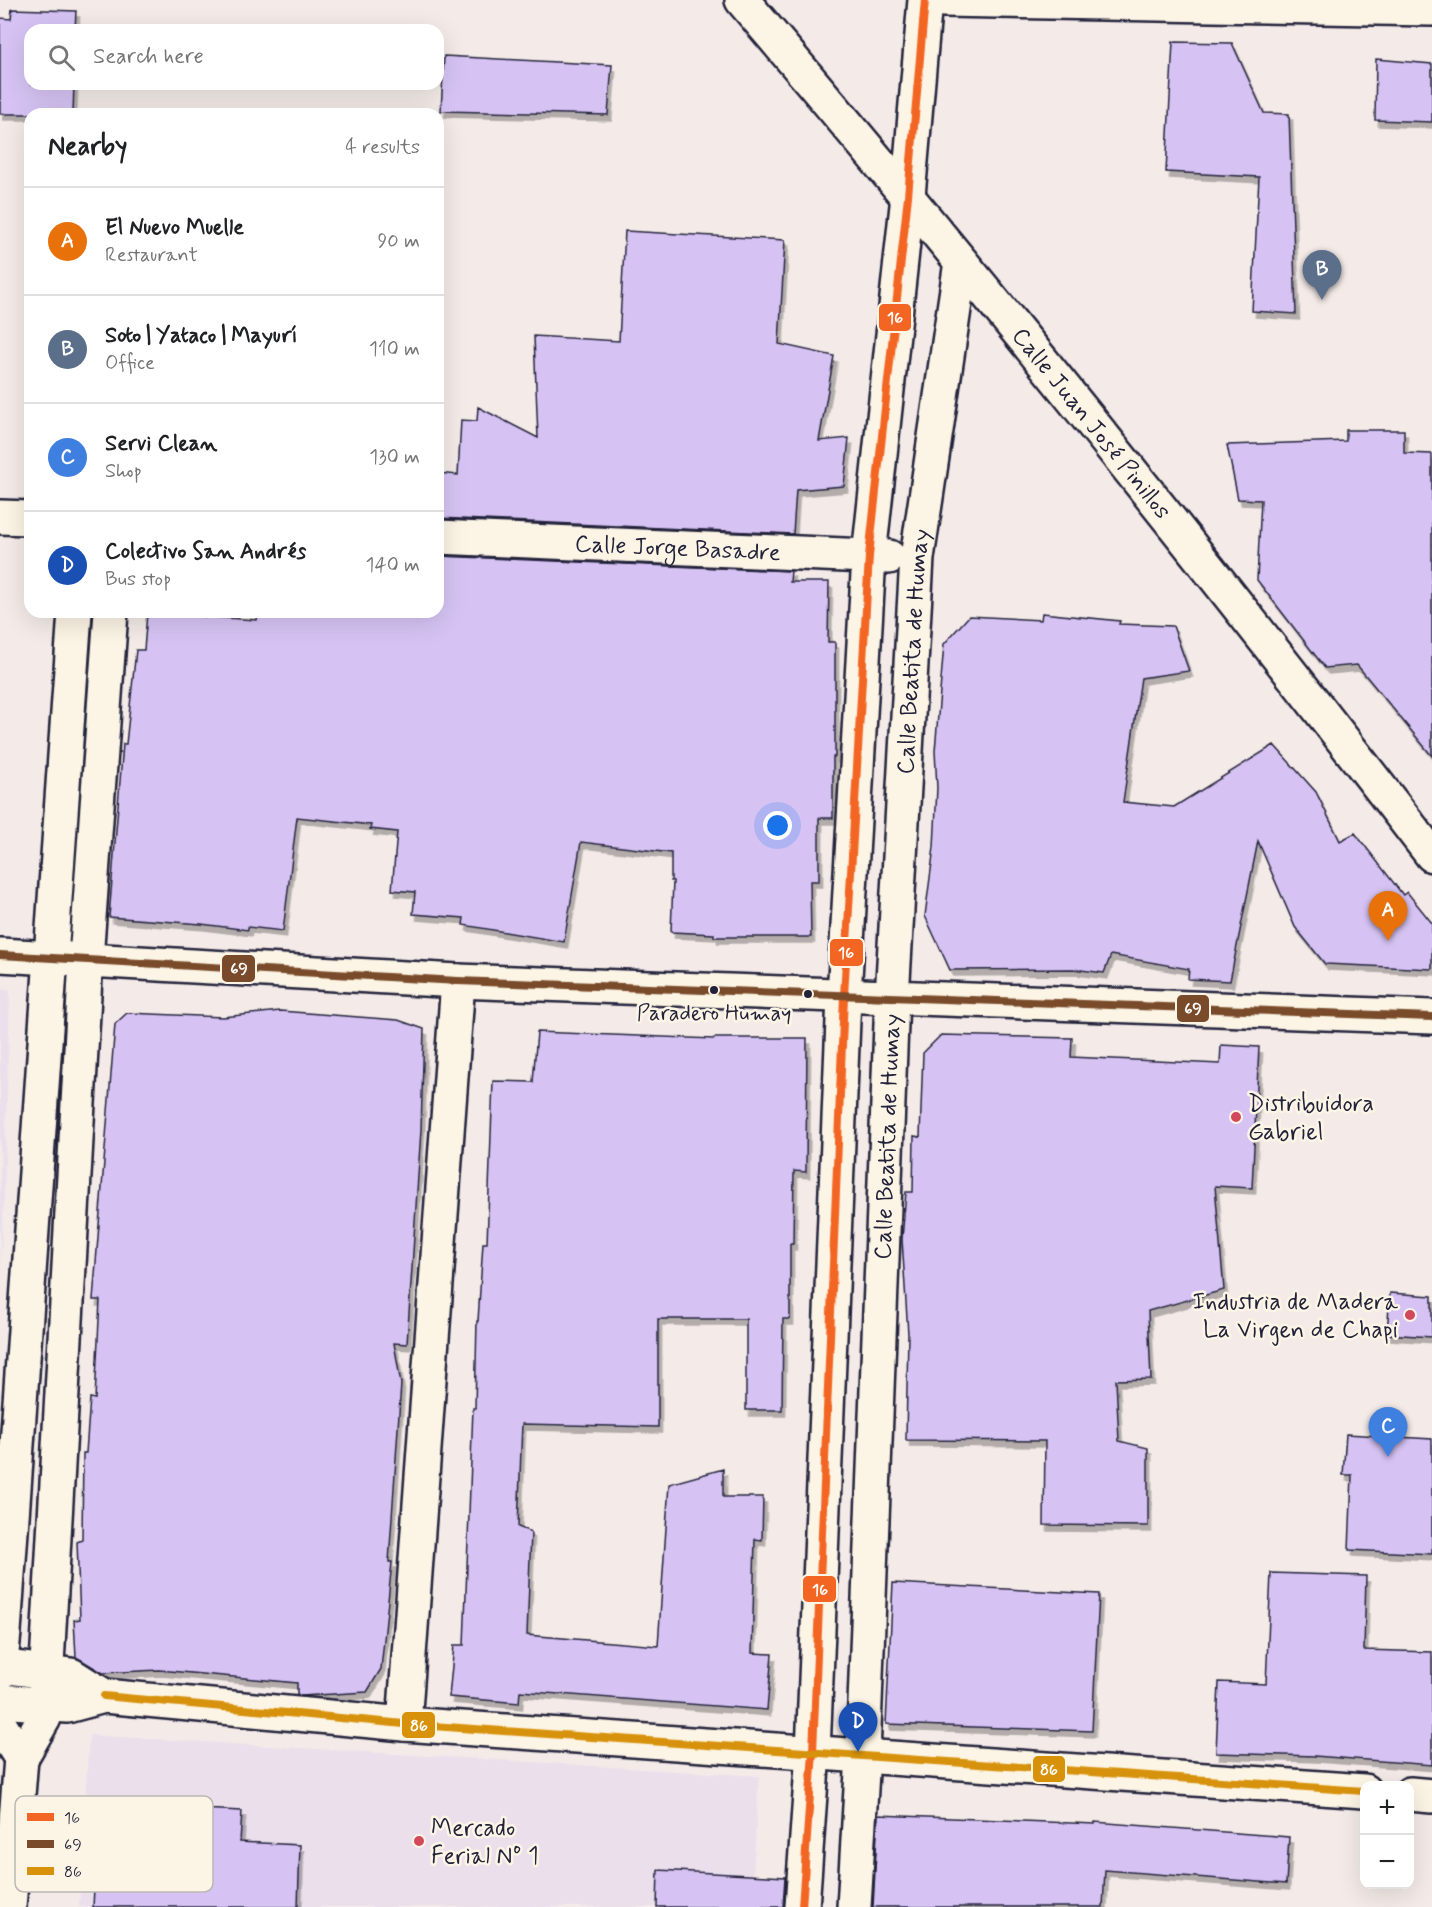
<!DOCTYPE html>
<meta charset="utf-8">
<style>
:root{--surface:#fff;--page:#f2f2f2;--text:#202124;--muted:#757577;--line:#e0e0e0;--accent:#2563eb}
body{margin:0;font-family:Mynerve,sans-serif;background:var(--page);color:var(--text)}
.controls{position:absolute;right:18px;bottom:18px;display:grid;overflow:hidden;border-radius:12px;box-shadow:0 6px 24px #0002}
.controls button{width:54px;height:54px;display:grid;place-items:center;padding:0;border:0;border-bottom:2px solid var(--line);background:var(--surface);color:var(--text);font:30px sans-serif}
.you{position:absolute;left:778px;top:826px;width:21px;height:21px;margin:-15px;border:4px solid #fff;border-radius:50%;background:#1a73e8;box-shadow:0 0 0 9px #1a73e833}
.badge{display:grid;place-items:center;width:39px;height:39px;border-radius:50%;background:var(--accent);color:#fff;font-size:20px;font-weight:700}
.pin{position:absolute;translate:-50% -50px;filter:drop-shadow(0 2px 3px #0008)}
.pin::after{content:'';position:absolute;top:32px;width:21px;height:18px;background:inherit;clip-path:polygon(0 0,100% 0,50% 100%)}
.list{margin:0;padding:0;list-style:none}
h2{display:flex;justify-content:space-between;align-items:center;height:78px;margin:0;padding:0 24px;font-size:26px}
h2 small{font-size:20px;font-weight:400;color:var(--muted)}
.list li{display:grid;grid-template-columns:39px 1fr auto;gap:18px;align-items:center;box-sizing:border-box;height:108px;padding:0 24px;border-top:2px solid var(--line)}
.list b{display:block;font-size:22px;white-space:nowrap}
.list p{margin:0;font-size:20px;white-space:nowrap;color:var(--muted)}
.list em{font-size:20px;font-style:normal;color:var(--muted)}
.icon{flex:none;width:33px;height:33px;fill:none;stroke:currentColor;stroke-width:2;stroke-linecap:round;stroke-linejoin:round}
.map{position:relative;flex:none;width:1432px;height:1907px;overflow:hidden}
.search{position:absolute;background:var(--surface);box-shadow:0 6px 24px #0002;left:24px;top:24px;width:420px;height:66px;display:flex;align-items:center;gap:15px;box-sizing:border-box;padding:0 21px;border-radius:18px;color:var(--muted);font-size:22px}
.panel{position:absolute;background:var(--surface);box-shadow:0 6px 24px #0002;left:24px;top:108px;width:420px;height:510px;border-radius:18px}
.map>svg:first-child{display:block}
</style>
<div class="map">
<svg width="1432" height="1907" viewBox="0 0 1432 1907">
<defs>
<filter id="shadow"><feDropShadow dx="3.5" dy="6" stdDeviation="0" flood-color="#0004"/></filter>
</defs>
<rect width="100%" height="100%" fill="#f4ebe8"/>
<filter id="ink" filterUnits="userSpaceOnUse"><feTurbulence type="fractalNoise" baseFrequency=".0167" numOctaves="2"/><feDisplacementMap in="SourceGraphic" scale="12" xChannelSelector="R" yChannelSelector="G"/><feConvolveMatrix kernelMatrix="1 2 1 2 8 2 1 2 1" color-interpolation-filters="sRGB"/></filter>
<g filter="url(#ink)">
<path fill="#ebdfec" d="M 0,989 L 10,990 L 4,1200 L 0,1267 Z
M 89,1735 L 759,1776 L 751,1907 L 79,1907 Z"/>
<path fill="#d6c3f4" stroke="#22223b" stroke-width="1.5" filter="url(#shadow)" d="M 12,9 L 76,11 L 75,30 L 30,30 L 30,84 L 74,84 L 73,114 L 0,114 L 0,18 L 11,19 Z
M 1173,42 L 1232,43 L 1264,113 L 1289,114 L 1296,314 L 1252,311 L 1259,177 L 1166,172 Z
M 444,56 L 612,65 L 608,115 L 441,111 Z
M 1376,59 L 1432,64 L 1432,122 L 1375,120 Z
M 625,231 L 785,240 L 779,344 L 834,356 L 819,441 L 849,438 L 844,486 L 796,490 L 793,534 L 438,518 L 438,473 L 458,475 L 461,420 L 477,421 L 478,407 L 538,438 L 534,336 L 619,341 Z
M 1346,430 L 1404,430 L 1404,453 L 1432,454 L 1432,756 L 1357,665 L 1325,668 L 1257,580 L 1261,500 L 1238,499 L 1227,445 L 1346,441 Z
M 438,556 L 791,571 L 790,582 L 829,582 L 828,642 L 835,642 L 835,757 L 833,757 L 833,818 L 819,818 L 819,881 L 810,881 L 811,937 L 714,937 L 714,934 L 671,932 L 673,881 L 671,881 L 671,853 L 581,842 L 564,942 L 463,925 L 464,918 L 413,914 L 415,892 L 392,890 L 397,832 L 370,829 L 371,825 L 297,817 L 283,931 L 248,927 L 248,930 L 201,924 L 109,917 L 123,744 L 126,744 L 136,650 L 144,650 L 147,613 L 257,620 L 258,612 L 438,612 Z
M 1042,613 L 1120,621 L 1119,624 L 1173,626 L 1189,671 L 1141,678 L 1123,802 L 1174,807 L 1274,745 L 1316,792 L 1340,841 L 1355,833 L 1403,895 L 1407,892 L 1432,923 L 1432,969 L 1325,964 L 1295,927 L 1258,841 L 1230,981 L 1188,979 L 1189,969 L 1111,955 L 1104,973 L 1073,969 L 950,970 L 925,916 L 934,847 L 937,788 L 935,751 L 944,644 L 969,616 L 1041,620 Z
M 280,1011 L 398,1020 L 424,1029 L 421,1130 L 407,1344 L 394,1343 L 401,1384 L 389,1562 L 392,1562 L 381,1669 L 367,1692 L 301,1696 L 297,1695 L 297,1683 L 159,1670 L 103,1673 L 76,1657 L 74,1620 L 80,1619 L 77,1542 L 82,1540 L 83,1453 L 86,1453 L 90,1398 L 95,1399 L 100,1300 L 93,1300 L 115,1024 L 127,1013 L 223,1017 Z
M 537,1032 L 714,1039 L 714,1038 L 807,1038 L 806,1172 L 794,1171 L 793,1244 L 790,1244 L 790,1319 L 783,1319 L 782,1410 L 746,1410 L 746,1319 L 658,1319 L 658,1427 L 522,1424 L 518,1527 L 531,1532 L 527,1635 L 658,1646 L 669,1484 L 723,1469 L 723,1497 L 763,1497 L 762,1540 L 755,1539 L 752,1653 L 772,1654 L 767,1710 L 520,1691 L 519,1703 L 449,1697 L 454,1645 L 464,1645 L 473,1408 L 475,1408 L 477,1321 L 478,1321 L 483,1243 L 487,1243 L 493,1081 L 533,1082 Z
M 941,1035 L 1072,1038 L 1071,1057 L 1220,1064 L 1221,1045 L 1259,1047 L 1252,1188 L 1215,1186 L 1224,1290 L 1148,1311 L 1151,1379 L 1116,1380 L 1119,1441 L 1148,1448 L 1148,1526 L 1044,1525 L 1045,1441 L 906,1440 L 908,1334 L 902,1239 L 906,1192 L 913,1192 L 914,1136 L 920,1137 L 923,1053 Z
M 1390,1293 L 1432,1296 L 1432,1337 L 1387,1334 Z
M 1346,1434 L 1432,1439 L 1432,1554 L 1349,1550 L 1352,1475 L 1343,1475 Z
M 1271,1573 L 1366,1576 L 1364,1650 L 1432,1652 L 1432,1765 L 1314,1756 L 1216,1753 L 1219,1682 L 1266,1684 Z
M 893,1583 L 1099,1594 L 1092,1731 L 886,1724 Z
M 156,1807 L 242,1811 L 240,1842 L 300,1845 L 298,1907 L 93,1907 L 97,1835 L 155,1838 Z
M 878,1815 L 1095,1824 L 1095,1822 L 1289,1837 L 1286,1884 L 1105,1870 L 1103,1907 L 873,1907 Z
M 658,1870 L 785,1877 L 783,1907 L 657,1907 Z"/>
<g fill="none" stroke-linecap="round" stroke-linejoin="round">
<defs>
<g id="street">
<path d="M 943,0 L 1432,9"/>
<path d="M 0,517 L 30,518"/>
<path id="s1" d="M 438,537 L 889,557"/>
<path d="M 0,955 L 458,981 L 1432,1017"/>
<path d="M 0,1666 L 71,1675 L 104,1696 L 67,1706 L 0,1701"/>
<path d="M 0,1673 L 4,1632 L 75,612"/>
<path d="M 104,1696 L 404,1724 L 1364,1791"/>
<path d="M 404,1724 L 458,981"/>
<path d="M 0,1725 L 21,1758 L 44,1718 L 86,959 L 111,612"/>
<path d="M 1410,1794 L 1432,1796"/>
<path d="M 9,1907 L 21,1758"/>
<path d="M 802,1907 L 813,1752 L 844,996 L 869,556 L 908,196 L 925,0"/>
<path id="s2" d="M 854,1907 L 863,1755 L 892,998 L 917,558 L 961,262"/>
</g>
<g id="secondary">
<path id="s3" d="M 742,0 C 980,279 1209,565 1432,855"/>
</g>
</defs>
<use href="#street" stroke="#22223b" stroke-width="38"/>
<use href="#secondary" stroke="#22223b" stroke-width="38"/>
<use href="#street" stroke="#fcf5e5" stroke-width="33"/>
<use href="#secondary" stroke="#fcf5e5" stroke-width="33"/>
<defs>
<path id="bus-1" d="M 802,1907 L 813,1752 L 844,996 L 869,556 L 908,196 L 925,0"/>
<path id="bus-2" d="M 0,955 L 458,981 L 1432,1017"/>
<path id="bus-3" d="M 104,1696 L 404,1724 L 1364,1791"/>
</defs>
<use href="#bus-1" stroke="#fcf5e5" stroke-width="12"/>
<use href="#bus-2" stroke="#fcf5e5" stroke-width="12"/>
<use href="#bus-3" stroke="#fcf5e5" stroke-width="12"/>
<use href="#bus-1" stroke="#f26522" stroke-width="8"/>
<use href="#bus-2" stroke="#7a4b2a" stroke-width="8"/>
<use href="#bus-3" stroke="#d79209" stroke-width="8"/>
</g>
</g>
<g fill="#22223b" stroke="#fcf5e5" stroke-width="2">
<circle cx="714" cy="990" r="5"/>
<circle cx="808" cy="994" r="5"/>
</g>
<g fill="#d1495b" stroke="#fcf5e5" stroke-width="2">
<circle cx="1236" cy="1117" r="6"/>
<circle cx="1410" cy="1315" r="6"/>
<circle cx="419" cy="1841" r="6"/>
</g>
<g text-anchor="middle" stroke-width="5" stroke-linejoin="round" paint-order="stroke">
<g font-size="22" fill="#22223b" stroke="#fcf5e5">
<text x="714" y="1020">Paradero Humay</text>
</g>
<g font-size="24" fill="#22223b" stroke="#fcf5e5">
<text dy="8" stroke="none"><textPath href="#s3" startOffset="549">Calle Juan José Pinillos</textPath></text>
<text dy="8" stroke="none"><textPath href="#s1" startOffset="240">Calle Jorge Basadre</textPath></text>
<text dy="8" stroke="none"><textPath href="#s2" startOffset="1257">Calle Beatita de Humay</textPath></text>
<text dy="8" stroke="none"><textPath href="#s2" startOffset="771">Calle Beatita de Humay</textPath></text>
</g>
<g font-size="24" fill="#22223b" stroke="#fcf5e5" text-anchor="start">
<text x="1248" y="1111">Distribuidora<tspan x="1248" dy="28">Gabriel</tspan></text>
<text x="1398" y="1309" text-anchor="end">Industria de Madera<tspan x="1398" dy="28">La Virgen de Chapi</tspan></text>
<text x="431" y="1835">Mercado<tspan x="431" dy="28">Ferial Nº 1</tspan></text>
</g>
</g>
<rect x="15" y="1796" width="198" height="96" rx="9" fill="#fcf5e5" stroke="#bbb6b2" stroke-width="1.5"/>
<rect x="27" y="1813" width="27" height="8" fill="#f26522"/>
<rect x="27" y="1840" width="27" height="8" fill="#7a4b2a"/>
<rect x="27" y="1867" width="27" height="8" fill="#d79209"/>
<g font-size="16" fill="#22223b">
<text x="64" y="1823">16</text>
<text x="64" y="1850">69</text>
<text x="64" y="1877">86</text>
</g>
<g stroke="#fcf5e5" stroke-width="2">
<rect x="878" y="303" width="34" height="29" rx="6" fill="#f26522"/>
<rect x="829" y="938" width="35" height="29" rx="6" fill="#f26522"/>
<rect x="221" y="954" width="35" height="29" rx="6" fill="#7a4b2a"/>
<rect x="1176" y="994" width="34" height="29" rx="6" fill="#7a4b2a"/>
<rect x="802" y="1575" width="35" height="28" rx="6" fill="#f26522"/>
<rect x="401" y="1711" width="35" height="28" rx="6" fill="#d79209"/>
<rect x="1032" y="1755" width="34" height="28" rx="6" fill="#d79209"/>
</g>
<g font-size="16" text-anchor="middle" font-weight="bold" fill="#fff">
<text x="895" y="323">16</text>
<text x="846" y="958">16</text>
<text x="239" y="974">69</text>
<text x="1193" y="1014">69</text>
<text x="820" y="1595">16</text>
<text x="419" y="1731">86</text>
<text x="1049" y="1775">86</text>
</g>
</svg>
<div class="controls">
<button>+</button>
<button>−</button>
</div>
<div class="you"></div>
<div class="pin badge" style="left:1388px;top:941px;background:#e8710a">A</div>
<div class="pin badge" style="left:1322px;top:300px;background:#5c6f8a">B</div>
<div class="pin badge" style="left:1388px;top:1457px;background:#3f7fe0">C</div>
<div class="pin badge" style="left:858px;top:1752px;background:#1a4fb4">D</div>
<div class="search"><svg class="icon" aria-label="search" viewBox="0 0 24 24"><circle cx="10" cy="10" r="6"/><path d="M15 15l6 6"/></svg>Search here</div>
<section class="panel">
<h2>Nearby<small>4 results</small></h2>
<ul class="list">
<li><span class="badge" style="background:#e8710a">A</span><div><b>El Nuevo Muelle</b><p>Restaurant</p></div><em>90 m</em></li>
<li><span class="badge" style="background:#5c6f8a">B</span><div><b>Soto | Yataco | Mayurí</b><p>Office</p></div><em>110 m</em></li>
<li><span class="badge" style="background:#3f7fe0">C</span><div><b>Servi Clean</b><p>Shop</p></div><em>130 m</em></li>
<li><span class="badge" style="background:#1a4fb4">D</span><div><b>Colectivo San Andrés</b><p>Bus stop</p></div><em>140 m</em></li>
</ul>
</section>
</div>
